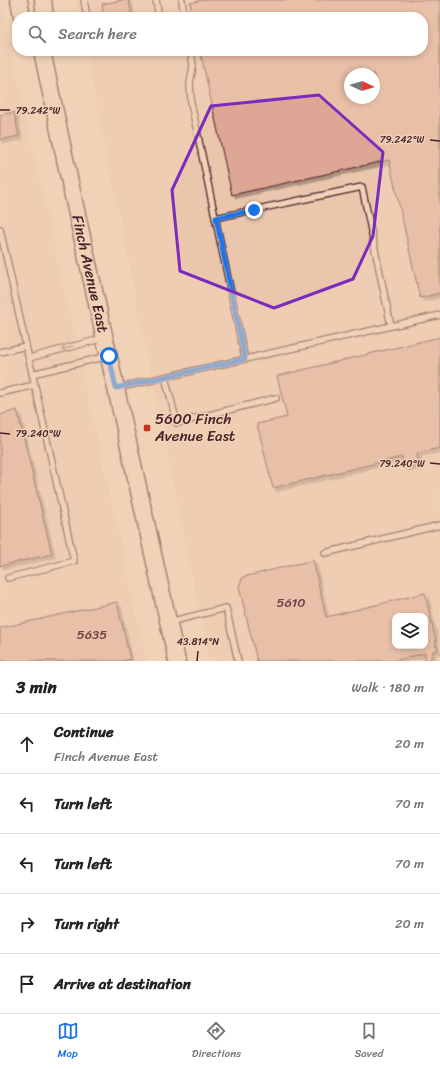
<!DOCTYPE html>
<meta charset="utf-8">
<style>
:root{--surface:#fff;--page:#f6f6f6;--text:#222;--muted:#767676;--line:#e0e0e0;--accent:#1a73e8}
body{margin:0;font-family:Sriracha,sans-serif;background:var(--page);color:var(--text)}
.controls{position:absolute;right:12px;bottom:12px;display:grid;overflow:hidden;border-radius:8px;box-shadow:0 2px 6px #0003}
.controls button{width:36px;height:36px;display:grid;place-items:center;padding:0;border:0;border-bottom:1px solid var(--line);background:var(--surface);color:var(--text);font:20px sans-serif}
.compass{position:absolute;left:344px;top:68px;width:36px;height:36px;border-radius:50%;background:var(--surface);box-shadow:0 2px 6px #0003;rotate:94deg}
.stop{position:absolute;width:12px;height:12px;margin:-9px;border:3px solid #1a73e8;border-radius:50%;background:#fff}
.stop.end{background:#1a73e8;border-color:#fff;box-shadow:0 1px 4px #0008}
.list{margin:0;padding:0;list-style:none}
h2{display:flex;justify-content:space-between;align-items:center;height:52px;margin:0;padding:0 16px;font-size:17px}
h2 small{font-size:13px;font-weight:400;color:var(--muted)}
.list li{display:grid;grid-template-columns:26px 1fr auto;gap:12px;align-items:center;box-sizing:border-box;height:60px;padding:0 16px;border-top:1px solid var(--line)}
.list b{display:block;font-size:15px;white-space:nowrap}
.list p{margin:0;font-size:13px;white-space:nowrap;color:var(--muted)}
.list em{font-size:13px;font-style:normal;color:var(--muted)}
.icon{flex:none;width:22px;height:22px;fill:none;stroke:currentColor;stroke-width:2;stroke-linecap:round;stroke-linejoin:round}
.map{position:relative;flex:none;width:440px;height:661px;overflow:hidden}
.search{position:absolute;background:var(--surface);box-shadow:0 2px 6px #0003;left:12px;right:12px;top:12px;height:44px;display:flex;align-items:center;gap:10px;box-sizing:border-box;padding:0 14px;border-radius:16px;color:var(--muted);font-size:15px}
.sheet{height:352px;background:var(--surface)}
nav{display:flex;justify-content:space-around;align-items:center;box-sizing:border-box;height:56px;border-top:1px solid var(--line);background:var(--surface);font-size:11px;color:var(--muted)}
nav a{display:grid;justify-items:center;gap:2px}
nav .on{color:var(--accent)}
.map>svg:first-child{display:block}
</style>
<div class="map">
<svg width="440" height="661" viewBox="0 0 440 661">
<defs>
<filter id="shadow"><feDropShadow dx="3.5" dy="3.5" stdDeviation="0" flood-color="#0004"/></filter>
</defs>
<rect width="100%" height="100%" fill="#f0d3b7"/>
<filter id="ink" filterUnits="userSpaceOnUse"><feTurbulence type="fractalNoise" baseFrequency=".025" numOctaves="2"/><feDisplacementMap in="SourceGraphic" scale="8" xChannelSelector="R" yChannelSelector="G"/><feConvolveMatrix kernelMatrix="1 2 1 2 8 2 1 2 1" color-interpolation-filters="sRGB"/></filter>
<g filter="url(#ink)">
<path fill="#eac6ad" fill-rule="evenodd" d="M 1,0 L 31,143 L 147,661 L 0,661 Z
M 75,0 L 440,0 L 440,661 L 209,661 L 86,51 L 423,51 L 423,17 L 79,17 ZM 350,74 L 374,74 L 374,98 L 350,98 ZM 395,616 L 425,616 L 425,646 L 395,646 Z"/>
<path fill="#dda695" stroke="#4a1f2b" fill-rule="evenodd" filter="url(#shadow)" d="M 123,0 L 129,0 L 132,17 L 104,17 L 102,4 Z
M 202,0 L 440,0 L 440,293 L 420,298 L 389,160 L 232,195 L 200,51 L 423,51 L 423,17 L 193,17 L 190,3 ZM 350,74 L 374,74 L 374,98 L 350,98 Z
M 14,112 L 19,136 L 0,140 L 0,115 Z
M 440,337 L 440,448 L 417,453 L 419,465 L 405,468 L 402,457 L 273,488 L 257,424 L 287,417 L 277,376 Z
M 17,410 L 52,554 L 0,566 L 0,415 Z
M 313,560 L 326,617 L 425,593 L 436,642 L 435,646 L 437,646 L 438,650 L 433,651 L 430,661 L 425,661 L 425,653 L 393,661 L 257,661 L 239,587 L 243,577 ZM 395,616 L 425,616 L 425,646 L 395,646 Z
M 117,602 L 130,659 L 122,661 L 0,661 L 0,628 Z"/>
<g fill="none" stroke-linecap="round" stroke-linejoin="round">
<defs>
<path id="lane" d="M 84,0 L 87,17
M 156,0 L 159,17
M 182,0 L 184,17
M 191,51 L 193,66 L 190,83 L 191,103 L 245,359
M 215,218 L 362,187 L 391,326
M 0,229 L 74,561 L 8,578
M 0,352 L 26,346
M 29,358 L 104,338
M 32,374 L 108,356
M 165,377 L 177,423 L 276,398
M 117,388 L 440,315
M 0,393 L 35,385
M 325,553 L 440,525
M 169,622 L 226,608 L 238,661"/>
<g id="secondary">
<path d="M 19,0 L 22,17"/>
<path d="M 43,0 L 45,17"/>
<path id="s1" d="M 42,51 L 74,201 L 177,661"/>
</g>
</defs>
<use href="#lane" stroke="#4a1f2b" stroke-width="8"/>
<use href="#secondary" stroke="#4a1f2b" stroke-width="19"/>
<use href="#lane" stroke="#f0d3b7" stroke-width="5.5"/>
<use href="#secondary" stroke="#f0d3b7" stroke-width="16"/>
</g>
<defs><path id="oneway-shaft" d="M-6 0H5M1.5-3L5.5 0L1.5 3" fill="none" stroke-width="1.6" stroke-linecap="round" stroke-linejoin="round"/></defs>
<use stroke="#9d7971" href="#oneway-shaft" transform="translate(67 348) rotate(164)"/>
</g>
<g fill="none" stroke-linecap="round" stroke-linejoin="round" filter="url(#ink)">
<path stroke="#1a73e8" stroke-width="5" d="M 109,356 L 116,388 L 245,359 L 216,218 L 254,210"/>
</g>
<path d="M0 0H440V661H0ZM 319,95 L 383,152 L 373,236 L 353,279 L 274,308 L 180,271 L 172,190 L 211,106 Z" fill="#f0d3b7" fill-opacity=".55" fill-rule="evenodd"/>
<path fill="none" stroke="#7b2cbf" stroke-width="3" stroke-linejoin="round" d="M 319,95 L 383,152 L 373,236 L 353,279 L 274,308 L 180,271 L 172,190 L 211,106 Z"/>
<path fill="none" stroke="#4a1f2b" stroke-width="1.5" d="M 0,110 L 10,110M 430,140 L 440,141M 0,433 L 10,434M 430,463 L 440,464M 197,661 L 198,651"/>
<rect fill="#c8321e" stroke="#f0d3b7" stroke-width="1.5" x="143" y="424" width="8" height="8" rx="2"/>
<g text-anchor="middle" stroke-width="3" stroke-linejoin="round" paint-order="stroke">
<g font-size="13" fill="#6f4146">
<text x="291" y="607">5610</text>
<text x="92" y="639">5635</text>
</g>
<g font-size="15" fill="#4a1f2b" stroke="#f0d3b7">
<text dy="5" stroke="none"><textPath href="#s1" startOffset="228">Finch Avenue East</textPath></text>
</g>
<g font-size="15" fill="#4a1f2b" stroke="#f0d3b7" text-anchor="start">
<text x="155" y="424">5600 Finch<tspan x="155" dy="17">Avenue East</tspan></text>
</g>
</g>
<g font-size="10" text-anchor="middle" fill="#4a1f2b" stroke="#f0d3b7" stroke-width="3" stroke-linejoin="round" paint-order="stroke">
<text x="38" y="114">79.242°W</text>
<text x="402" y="143">79.242°W</text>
<text x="38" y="437">79.240°W</text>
<text x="402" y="467">79.240°W</text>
<text x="198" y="645">43.814°N</text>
</g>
</svg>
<div class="controls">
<button><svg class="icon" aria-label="layers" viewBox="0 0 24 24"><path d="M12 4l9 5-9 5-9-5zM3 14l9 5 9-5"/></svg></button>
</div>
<svg class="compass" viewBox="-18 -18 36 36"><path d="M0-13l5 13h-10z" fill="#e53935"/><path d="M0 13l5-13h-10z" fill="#767676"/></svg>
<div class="stop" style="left:109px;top:356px"></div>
<div class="stop end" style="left:254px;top:210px"></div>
<div class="search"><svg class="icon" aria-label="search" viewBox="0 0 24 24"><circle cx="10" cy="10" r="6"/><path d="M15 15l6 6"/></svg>Search here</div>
</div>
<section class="sheet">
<h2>3 min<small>Walk · 180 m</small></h2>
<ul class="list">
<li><svg class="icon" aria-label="ahead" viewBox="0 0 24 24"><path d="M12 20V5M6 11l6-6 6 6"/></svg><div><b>Continue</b><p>Finch Avenue East</p></div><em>20 m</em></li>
<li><svg class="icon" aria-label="left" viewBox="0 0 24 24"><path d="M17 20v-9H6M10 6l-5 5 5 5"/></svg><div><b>Turn left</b></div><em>70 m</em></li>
<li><svg class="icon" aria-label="left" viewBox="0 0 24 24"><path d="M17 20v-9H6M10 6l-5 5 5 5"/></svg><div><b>Turn left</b></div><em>70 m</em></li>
<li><svg class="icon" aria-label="right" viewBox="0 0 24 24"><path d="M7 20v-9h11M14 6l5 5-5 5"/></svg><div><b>Turn right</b></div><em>20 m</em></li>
<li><svg class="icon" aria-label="arrive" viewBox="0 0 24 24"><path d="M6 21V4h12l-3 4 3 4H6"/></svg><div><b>Arrive at destination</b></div></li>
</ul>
</section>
<nav>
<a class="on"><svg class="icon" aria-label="map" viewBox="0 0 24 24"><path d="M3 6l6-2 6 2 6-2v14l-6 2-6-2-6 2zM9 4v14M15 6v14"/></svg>Map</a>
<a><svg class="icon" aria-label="directions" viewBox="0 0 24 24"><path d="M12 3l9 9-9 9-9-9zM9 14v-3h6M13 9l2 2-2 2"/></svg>Directions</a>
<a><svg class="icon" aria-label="saved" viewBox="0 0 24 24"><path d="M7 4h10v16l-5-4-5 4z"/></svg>Saved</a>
</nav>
